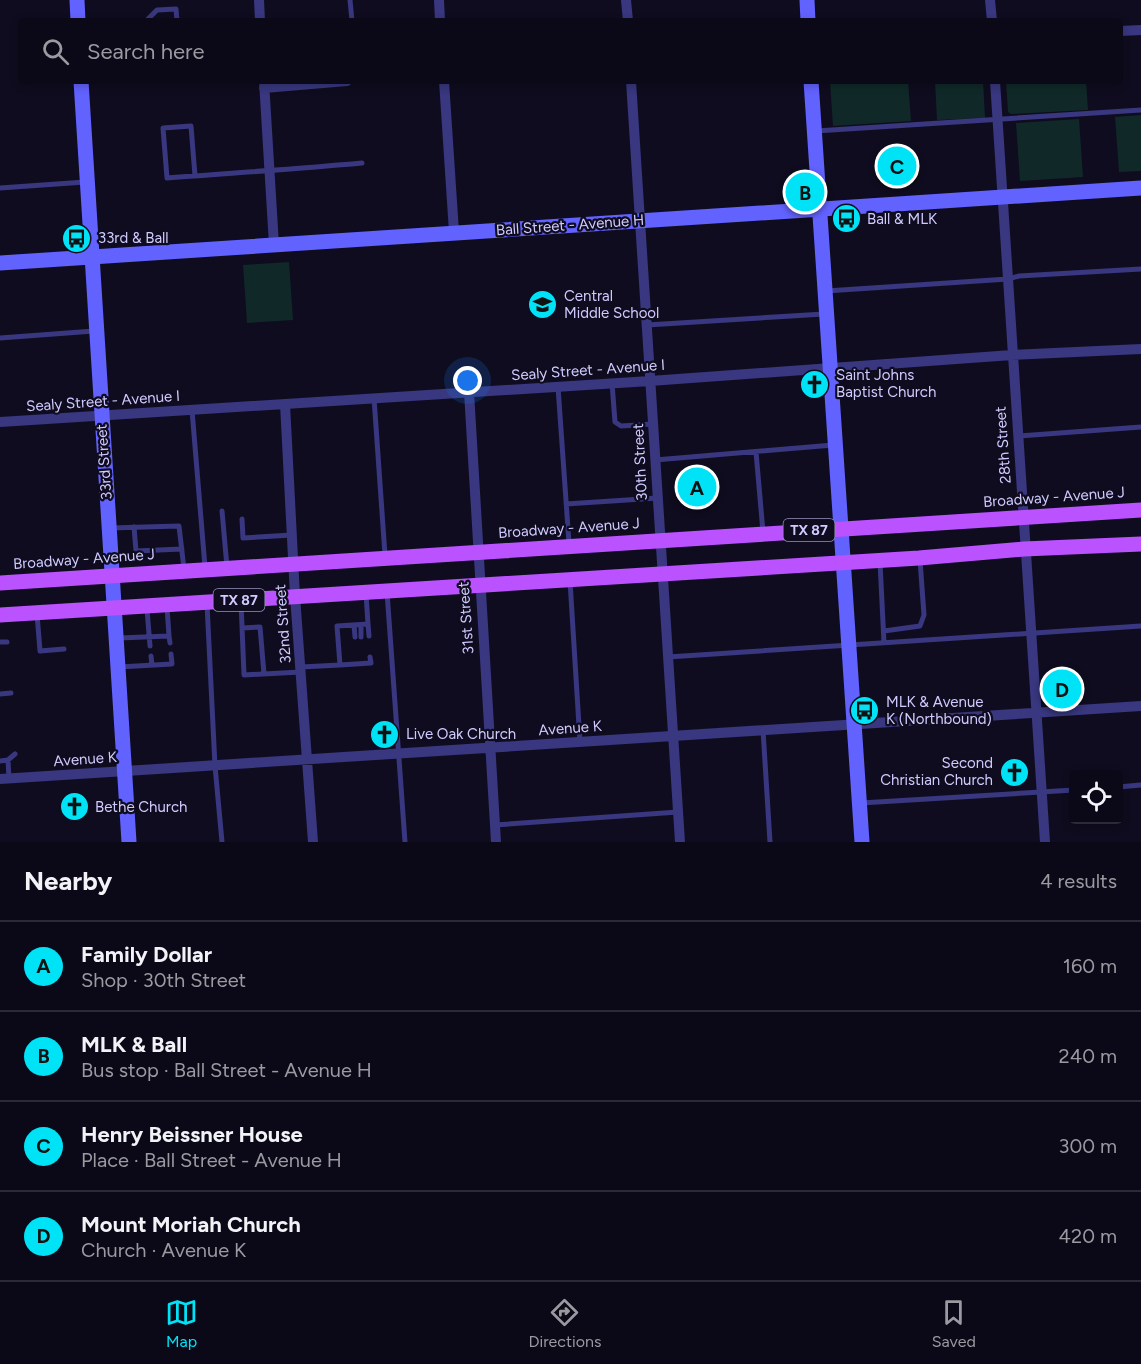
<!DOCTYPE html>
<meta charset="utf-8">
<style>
:root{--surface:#0b0917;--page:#191724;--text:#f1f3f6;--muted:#9a9aa1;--line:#2b2a36;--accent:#00e3f6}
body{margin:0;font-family:Figtree,sans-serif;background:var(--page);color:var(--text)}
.controls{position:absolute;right:18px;bottom:18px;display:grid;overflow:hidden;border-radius:6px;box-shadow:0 3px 9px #0003}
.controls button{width:54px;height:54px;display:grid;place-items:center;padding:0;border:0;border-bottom:2px solid var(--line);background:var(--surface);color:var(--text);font:30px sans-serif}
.you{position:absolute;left:468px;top:381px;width:21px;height:21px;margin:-15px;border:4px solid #fff;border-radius:50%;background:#1a73e8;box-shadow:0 0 0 9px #1a73e833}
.badge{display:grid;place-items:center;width:39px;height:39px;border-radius:50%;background:var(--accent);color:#111;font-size:20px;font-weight:700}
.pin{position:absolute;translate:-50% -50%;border:3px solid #fff;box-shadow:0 2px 6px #0006}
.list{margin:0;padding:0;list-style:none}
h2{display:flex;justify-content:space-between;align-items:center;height:78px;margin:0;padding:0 24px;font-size:26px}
h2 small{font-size:20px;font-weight:400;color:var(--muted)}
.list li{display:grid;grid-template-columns:39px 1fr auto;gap:18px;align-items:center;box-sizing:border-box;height:90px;padding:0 24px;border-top:2px solid var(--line)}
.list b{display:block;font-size:22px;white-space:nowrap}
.list p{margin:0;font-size:20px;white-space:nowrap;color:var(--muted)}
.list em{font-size:20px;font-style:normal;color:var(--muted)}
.icon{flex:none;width:33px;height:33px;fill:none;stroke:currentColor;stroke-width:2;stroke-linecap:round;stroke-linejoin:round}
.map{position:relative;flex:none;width:1141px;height:842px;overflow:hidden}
.search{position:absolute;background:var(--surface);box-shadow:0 3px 9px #0003;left:18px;right:18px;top:18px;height:66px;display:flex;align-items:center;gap:15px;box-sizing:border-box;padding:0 21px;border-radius:6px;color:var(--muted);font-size:22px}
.sheet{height:438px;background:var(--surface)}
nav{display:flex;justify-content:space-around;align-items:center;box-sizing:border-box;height:84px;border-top:2px solid var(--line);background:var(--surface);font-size:16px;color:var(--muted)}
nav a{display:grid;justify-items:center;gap:3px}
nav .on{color:var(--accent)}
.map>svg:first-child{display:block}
</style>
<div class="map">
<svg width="1141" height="842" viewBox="0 0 1141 842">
<rect width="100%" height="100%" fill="#0f0c1f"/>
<path fill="#102928" d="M 830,81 L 908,81 L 911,121 L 833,126 Z
M 935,81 L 983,81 L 985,118 L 937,120 Z
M 1006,81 L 1086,81 L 1088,110 L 1011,114 L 1008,112 Z
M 1141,115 L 1141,171 L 1119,172 L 1115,117 Z
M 1079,119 L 1083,177 L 1020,181 L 1016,123 Z
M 289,262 L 293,320 L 247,323 L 243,265 Z"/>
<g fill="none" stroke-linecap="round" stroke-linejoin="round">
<path stroke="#38377f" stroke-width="5" d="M 350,0 L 352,21
M 146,21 L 157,10 L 176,9 L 177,21
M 816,131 L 1141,110
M 195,176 L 191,126 L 163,128 L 167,178 C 232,173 297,169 362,163
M 0,188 L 85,182
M 826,291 L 1008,279 L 1019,276 L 1141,269
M 647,325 L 824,314
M 0,338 L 94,331
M 612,383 L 615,422 L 621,426 L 653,424
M 558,387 L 569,543
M 374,398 L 385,555
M 192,410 L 205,567
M 1019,436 L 1141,427
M 756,452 L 763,532
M 655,460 L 833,445
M 566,504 L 657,498
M 222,511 L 227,567
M 242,519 L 243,538 L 292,535
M 134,527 L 136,551 L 182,549
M 110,528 L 179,526 L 184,569
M 880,562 L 884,643
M 570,581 L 580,742
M 387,592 L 405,842
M 241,602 L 244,675 L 301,672
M 207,604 L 215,766 L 222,842
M 167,607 L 169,636
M 147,609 L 150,646
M 37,614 L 40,651 L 64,649
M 368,624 L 369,636
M 354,625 L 355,637
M 361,625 L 361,637
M 242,628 L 260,627 L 264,674
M 884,631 L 920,626 L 924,615 L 920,560
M 119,638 L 169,636 L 170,643
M 0,642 L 7,642
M 151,656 L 152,665
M 668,657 L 1141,626
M 340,665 L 371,663 L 370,657
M 119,667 L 172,664 L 171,654
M 301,667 L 340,665 L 337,626 L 368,624 L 366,594
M 0,694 L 11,693
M 763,730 L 770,842
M 8,760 L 9,779
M 0,761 L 8,760 L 15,754
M 1118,787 L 1141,785
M 861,803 L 1074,790
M 495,825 L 678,812"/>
<path stroke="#38377f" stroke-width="10" d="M 259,0 L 260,21
M 439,0 L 440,21
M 626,0 L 628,21
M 990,0 L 992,21
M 1120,31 L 1141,30
M 264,81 L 274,245
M 444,81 L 454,232
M 631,81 L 680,842
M 995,81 L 1045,842
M 264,88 L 347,81
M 469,392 L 496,842
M 285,404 L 295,596 L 313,842
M 0,422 L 650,381 L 1012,355 L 1141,349
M 0,779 L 1141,706"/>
<path stroke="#6262ff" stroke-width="15" d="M 77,0 L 78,21
M 807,0 L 808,21
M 81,81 L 129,842
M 811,81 L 862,842
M 0,263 L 1141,188"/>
<path stroke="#ba52ff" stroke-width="15" d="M 0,583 L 1141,510
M 0,615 L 919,558 L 1024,549 L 1141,544"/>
</g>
<defs>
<symbol id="bus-disc" viewBox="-11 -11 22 22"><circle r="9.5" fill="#00e3f6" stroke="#0f0c1f"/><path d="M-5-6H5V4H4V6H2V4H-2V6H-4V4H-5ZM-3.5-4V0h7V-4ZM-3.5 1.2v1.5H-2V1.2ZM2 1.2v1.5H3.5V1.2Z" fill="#111"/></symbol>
<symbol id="school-disc" viewBox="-11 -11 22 22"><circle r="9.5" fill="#00e3f6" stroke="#0f0c1f"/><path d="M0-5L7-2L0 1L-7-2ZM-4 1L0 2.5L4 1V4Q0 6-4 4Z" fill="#111"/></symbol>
<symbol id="church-disc" viewBox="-11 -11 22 22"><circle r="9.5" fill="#00e3f6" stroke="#0f0c1f"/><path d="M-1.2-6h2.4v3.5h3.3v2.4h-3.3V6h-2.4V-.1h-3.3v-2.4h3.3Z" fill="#111"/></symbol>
</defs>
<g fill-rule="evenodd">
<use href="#bus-disc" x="830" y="202" width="33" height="33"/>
<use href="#bus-disc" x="60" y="222" width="33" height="33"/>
<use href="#school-disc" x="526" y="288" width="33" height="33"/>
<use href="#church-disc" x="798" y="368" width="33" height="33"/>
<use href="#bus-disc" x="848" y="694" width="33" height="33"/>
<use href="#church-disc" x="368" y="718" width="33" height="33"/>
<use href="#church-disc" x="998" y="756" width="33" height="33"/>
<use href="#church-disc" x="58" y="790" width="33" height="33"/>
</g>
<g text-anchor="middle" stroke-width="4.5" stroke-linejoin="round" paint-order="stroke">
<g fill="#0f0c1f" stroke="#9692bc" stroke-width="1.5">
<rect x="783.5" y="519" width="51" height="22" rx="4.5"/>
<rect x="213.5" y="589" width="51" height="22" rx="4.5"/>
</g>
<g font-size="14" font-weight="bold" fill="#d0cbff">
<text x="809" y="535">TX 87</text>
<text x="239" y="605">TX 87</text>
</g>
<g font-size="15" fill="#d0cbff" stroke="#0f0c1f" text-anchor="start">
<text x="867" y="224">Ball &amp; MLK</text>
<text x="98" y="243">33rd &amp; Ball</text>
<text x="564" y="301">Central<tspan x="564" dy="17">Middle School</tspan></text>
<text x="836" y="380">Saint Johns<tspan x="836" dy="17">Baptist Church</tspan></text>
<text x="886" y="707">MLK &amp; Avenue<tspan x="886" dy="17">K (Northbound)</tspan></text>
<text x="406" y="739">Live Oak Church</text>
<text x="993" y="768" text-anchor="end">Second<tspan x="993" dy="17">Christian Church</tspan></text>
<text x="95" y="812">Bethe Church</text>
</g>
<g font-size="15" fill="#d0cbff" stroke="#0f0c1f">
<text transform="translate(570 225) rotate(-4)" y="5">Ball Street - Avenue H</text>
<text transform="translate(588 370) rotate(-4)" y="5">Sealy Street - Avenue I</text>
<text transform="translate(103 401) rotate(-4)" y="5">Sealy Street - Avenue I</text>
<text transform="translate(1003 445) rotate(-94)" y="5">28th Street</text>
<text transform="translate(104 462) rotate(-94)" y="5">33rd Street</text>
<text transform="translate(640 462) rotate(-93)" y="5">30th Street</text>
<text transform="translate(1054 497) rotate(-4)" y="5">Broadway - Avenue J</text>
<text transform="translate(569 528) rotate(-4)" y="5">Broadway - Avenue J</text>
<text transform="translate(84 559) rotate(-4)" y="5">Broadway - Avenue J</text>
<text transform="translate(466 618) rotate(-94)" y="5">31st Street</text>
<text transform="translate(283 624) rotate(-94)" y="5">32nd Street</text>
<text transform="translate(570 728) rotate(-4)" y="5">Avenue K</text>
<text transform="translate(85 759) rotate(-4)" y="5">Avenue K</text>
</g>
</g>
</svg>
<div class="controls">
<button><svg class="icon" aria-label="locate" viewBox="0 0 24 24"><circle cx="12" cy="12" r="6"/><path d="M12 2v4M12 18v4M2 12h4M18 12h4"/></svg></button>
</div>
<div class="you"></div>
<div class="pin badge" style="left:697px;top:487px">A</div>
<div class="pin badge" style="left:805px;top:192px">B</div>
<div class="pin badge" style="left:897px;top:166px">C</div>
<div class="pin badge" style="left:1062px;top:689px">D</div>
<div class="search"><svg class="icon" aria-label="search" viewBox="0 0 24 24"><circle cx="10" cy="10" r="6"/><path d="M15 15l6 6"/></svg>Search here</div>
</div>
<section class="sheet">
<h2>Nearby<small>4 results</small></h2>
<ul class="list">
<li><span class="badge">A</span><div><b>Family Dollar</b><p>Shop · 30th Street</p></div><em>160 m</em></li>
<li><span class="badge">B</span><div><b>MLK &amp; Ball</b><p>Bus stop · Ball Street - Avenue H</p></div><em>240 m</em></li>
<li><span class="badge">C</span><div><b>Henry Beissner House</b><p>Place · Ball Street - Avenue H</p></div><em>300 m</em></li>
<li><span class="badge">D</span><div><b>Mount Moriah Church</b><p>Church · Avenue K</p></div><em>420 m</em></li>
</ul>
</section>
<nav>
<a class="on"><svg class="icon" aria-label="map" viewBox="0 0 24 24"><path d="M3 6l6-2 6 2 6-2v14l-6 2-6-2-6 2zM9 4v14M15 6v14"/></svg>Map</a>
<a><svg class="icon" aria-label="directions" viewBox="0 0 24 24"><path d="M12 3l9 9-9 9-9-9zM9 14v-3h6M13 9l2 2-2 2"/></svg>Directions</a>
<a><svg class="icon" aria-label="saved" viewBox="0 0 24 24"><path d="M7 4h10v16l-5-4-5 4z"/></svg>Saved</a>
</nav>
